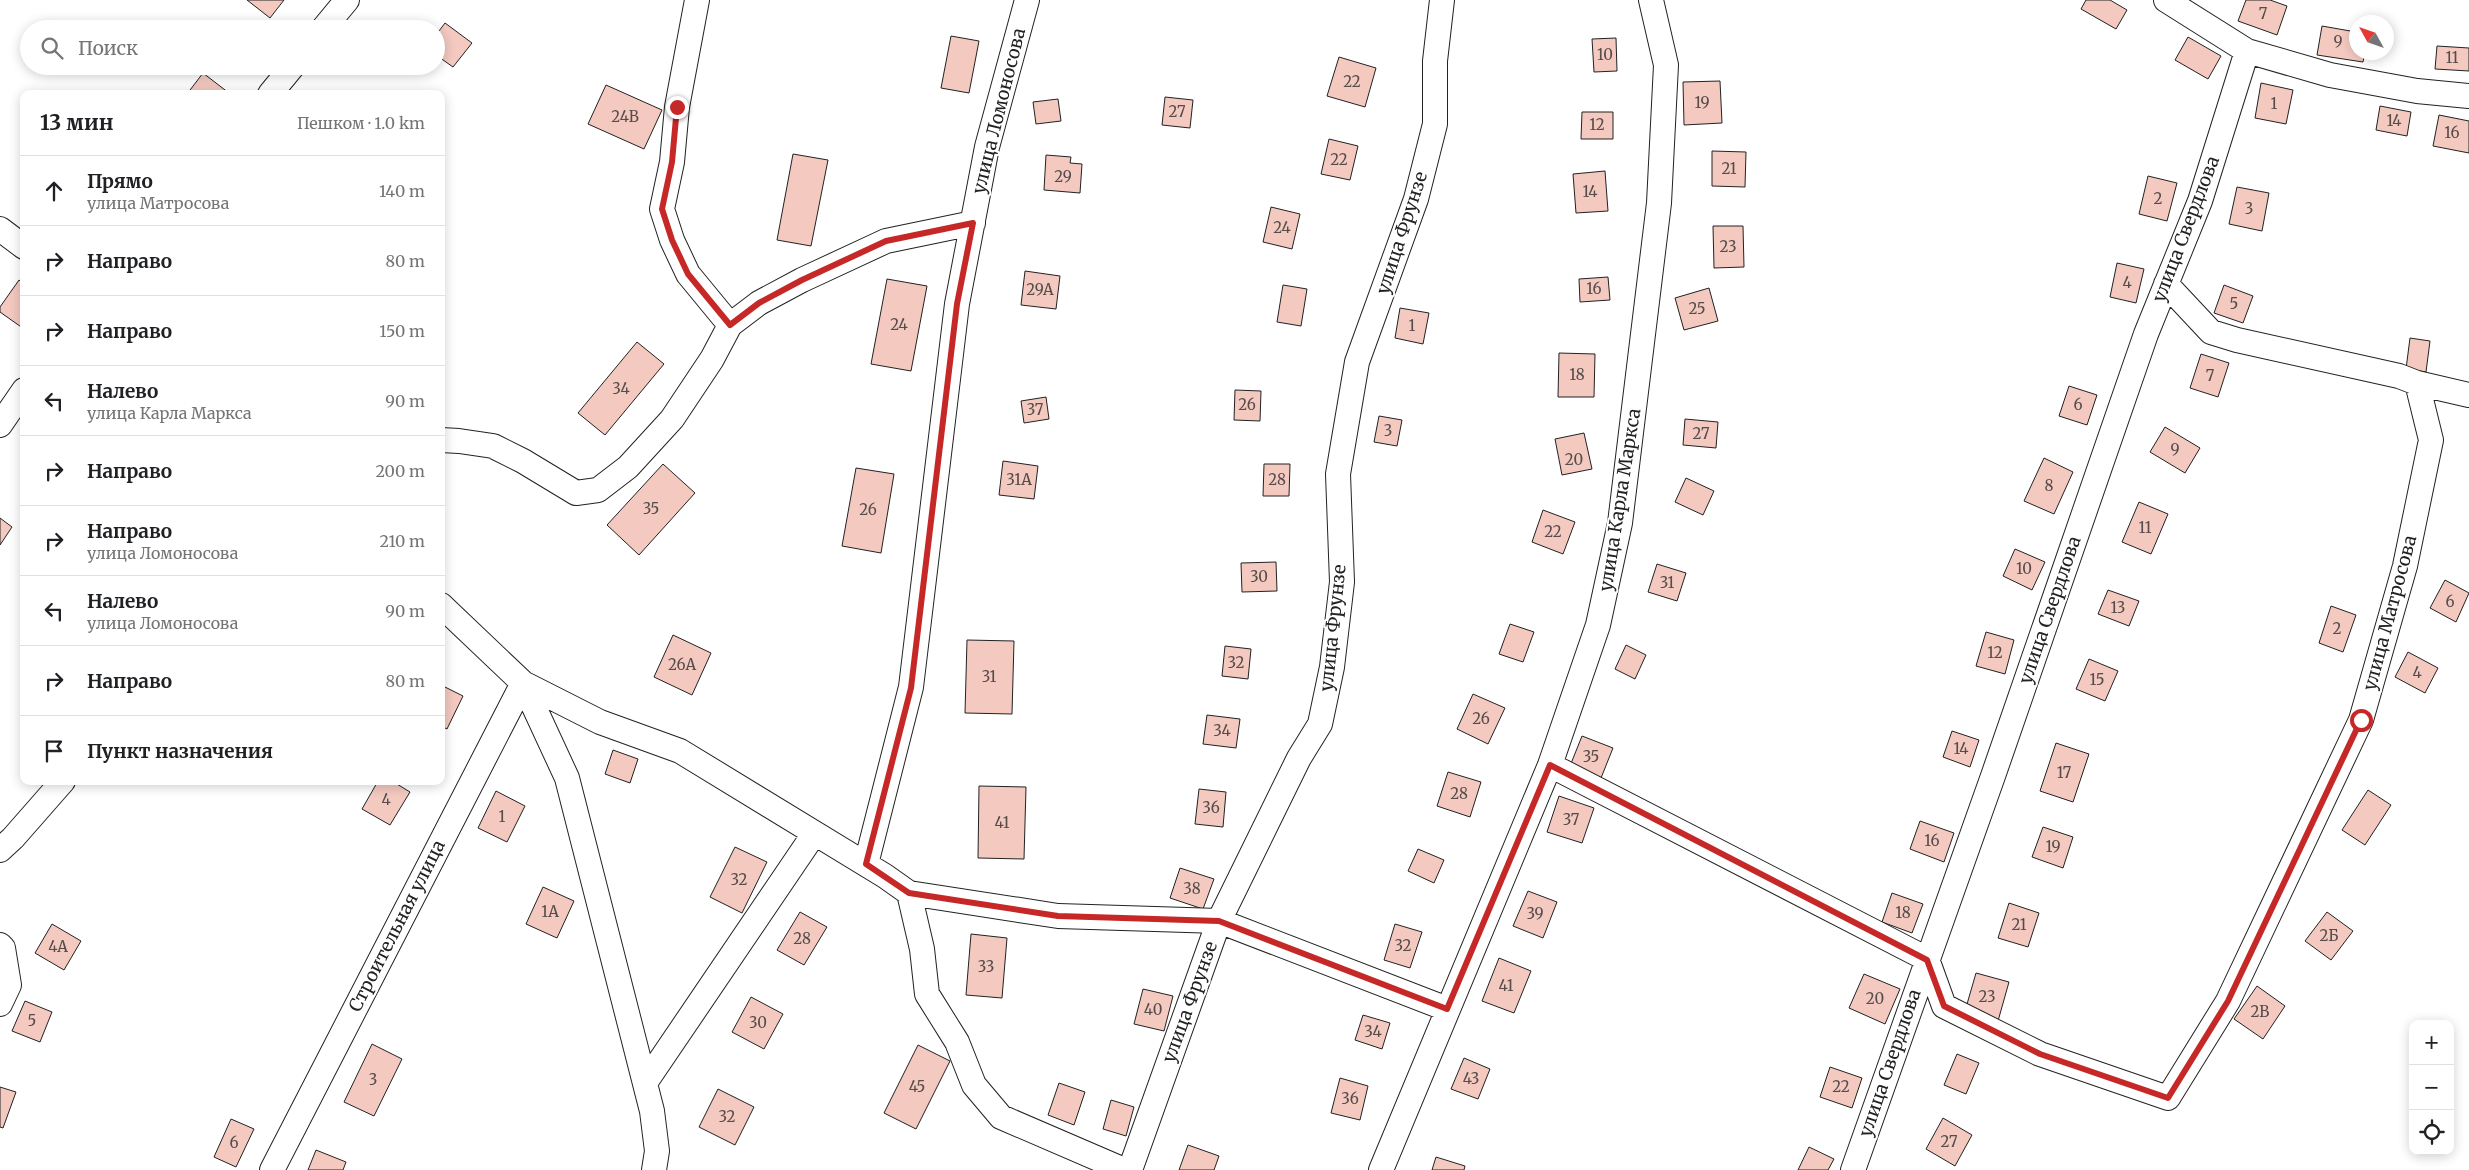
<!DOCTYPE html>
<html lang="ru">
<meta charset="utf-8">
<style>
:root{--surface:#fff;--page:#f6f6f6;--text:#202124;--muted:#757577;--line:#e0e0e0}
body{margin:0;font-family:Merriweather,serif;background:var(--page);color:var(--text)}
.controls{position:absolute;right:15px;bottom:15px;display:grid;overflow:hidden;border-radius:10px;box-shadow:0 2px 12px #0003}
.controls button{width:45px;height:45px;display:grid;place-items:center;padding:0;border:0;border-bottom:1px solid var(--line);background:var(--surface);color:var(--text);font:25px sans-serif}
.compass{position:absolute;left:2349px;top:15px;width:45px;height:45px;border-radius:50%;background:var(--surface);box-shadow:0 2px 12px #0003;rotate:310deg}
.stop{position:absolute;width:15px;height:15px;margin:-11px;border:4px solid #c62828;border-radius:50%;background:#fff}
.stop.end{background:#c62828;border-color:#fff;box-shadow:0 1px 5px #0008}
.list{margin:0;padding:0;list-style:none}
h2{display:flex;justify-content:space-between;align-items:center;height:65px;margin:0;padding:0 20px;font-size:21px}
h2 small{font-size:16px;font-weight:400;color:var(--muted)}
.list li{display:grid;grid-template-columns:32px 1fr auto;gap:15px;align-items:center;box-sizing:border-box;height:70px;padding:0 20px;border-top:1px solid var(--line)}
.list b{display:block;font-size:19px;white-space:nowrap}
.list p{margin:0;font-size:16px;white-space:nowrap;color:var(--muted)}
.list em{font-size:16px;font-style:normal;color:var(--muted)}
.icon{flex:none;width:28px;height:28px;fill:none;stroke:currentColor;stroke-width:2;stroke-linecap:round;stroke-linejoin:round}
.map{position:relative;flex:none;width:2469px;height:1170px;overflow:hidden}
.search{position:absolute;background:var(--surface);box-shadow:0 2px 12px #0003;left:20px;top:20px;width:425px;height:55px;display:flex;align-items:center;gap:12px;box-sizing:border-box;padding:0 18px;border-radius:28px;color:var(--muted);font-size:19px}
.panel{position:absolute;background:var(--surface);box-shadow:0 2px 12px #0003;left:20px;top:90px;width:425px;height:695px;border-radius:10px}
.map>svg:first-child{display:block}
</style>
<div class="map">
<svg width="2469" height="1170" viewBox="0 0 2469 1170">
<rect width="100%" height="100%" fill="#fff"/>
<path fill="#f3c9c0" stroke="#222" d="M 247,0 L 284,0 L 270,18 Z
M 2086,0 L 2110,0 L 2127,10 L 2116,29 L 2081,9 Z
M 2246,0 L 2270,0 L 2287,6 L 2277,35 L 2238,21 Z
M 445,23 L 472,43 L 453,67 L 436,55 L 436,35 Z
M 2322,26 L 2356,32 L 2356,52 L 2365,52 L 2363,62 L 2317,55 Z
M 951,36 L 979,41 L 969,93 L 941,88 Z
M 2188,37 L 2221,56 L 2208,79 L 2175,60 Z
M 1616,38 L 1617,71 L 1594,72 L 1592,39 Z
M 2437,46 L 2469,48 L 2469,71 L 2435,69 Z
M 1339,57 L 1376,68 L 1365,107 L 1327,96 Z
M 203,73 L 229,93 L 228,94 L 187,94 Z
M 1720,81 L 1722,123 L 1684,125 L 1683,82 Z
M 2261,83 L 2293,90 L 2286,124 L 2255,118 Z
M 606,85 L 662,110 L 644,149 L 588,124 Z
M 1165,97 L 1193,100 L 1190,128 L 1162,125 Z
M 1058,99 L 1061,121 L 1036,124 L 1033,102 Z
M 2380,106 L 2411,112 L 2407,136 L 2376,130 Z
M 1582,112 L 1613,112 L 1613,139 L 1581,139 Z
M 2439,115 L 2469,121 L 2469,153 L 2433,146 Z
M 1329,139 L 1358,146 L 1350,180 L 1321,174 Z
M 1712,151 L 1746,152 L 1745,187 L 1712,186 Z
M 793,154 L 828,160 L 811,246 L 777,240 Z
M 1046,155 L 1071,157 L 1070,163 L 1082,164 L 1080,193 L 1044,190 Z
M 1605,171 L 1608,211 L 1576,213 L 1573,174 Z
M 2148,176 L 2177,183 L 2167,221 L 2139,214 Z
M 2237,187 L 2269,193 L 2262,231 L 2229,224 Z
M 1271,207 L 1300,214 L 1292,249 L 1263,242 Z
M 1713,226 L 1743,226 L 1744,267 L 1714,268 Z
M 2117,263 L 2144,269 L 2136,303 L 2110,297 Z
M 1025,271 L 1060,276 L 1056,309 L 1021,305 Z
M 1608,277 L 1610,300 L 1580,302 L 1579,279 Z
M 887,279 L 927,286 L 911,371 L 871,364 Z
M 19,280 L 24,284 L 24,329 L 0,312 L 0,307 Z
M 1283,285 L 1307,289 L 1301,326 L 1277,322 Z
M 2224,285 L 2253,296 L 2243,323 L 2214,313 Z
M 1709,288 L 1718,321 L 1684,330 L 1675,298 Z
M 1400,308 L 1429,313 L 1423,344 L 1395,338 Z
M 2410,338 L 2430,341 L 2426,372 L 2406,369 Z
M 637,342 L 664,364 L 605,435 L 578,413 Z
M 1559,353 L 1595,354 L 1594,397 L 1558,397 Z
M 2201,354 L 2229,363 L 2218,397 L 2190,388 Z
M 2069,386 L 2097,395 L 2087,425 L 2059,416 Z
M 1235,390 L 1261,391 L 1260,421 L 1234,420 Z
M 1046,397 L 1049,419 L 1024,423 L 1021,401 Z
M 1379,416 L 1402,420 L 1397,446 L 1374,442 Z
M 1685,419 L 1718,422 L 1716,448 L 1683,445 Z
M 2165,427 L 2200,448 L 2185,473 L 2150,452 Z
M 1584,433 L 1592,469 L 1562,475 L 1555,439 Z
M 2044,458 L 2073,472 L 2054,514 L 2024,501 Z
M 1003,461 L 1038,466 L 1034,499 L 999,495 Z
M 663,464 L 695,493 L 639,555 L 607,525 Z
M 1264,464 L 1290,464 L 1289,496 L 1263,496 Z
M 856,468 L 894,474 L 881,553 L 842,546 Z
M 1686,478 L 1714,491 L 1703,515 L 1675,502 Z
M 2139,502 L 2168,514 L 2151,554 L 2122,542 Z
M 1543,510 L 1575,522 L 1563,554 L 1532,542 Z
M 0,518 L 12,527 L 0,545 Z
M 2015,549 L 2045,562 L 2032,590 L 2003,576 Z
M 1276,562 L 1277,591 L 1242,592 L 1241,563 Z
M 1657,564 L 1686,573 L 1677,601 L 1648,592 Z
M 2445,580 L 2469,593 L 2456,622 L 2430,608 Z
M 2108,590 L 2139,601 L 2129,626 L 2098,614 Z
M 2331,606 L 2356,615 L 2343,652 L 2319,643 Z
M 1510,624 L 1534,632 L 1523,662 L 1499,654 Z
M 1986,632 L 2014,640 L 2005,674 L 1976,666 Z
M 673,635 L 711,653 L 692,695 L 654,677 Z
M 967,640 L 1014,641 L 1012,714 L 965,713 Z
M 1626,645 L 1646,655 L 1635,679 L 1615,669 Z
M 1225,646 L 1251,649 L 1248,679 L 1222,676 Z
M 2408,652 L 2438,668 L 2425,693 L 2395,677 Z
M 2089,659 L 2118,671 L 2105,701 L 2076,689 Z
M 441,685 L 463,696 L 447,729 L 441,726 Z
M 1473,694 L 1505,708 L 1488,744 L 1457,729 Z
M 1207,715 L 1240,719 L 1236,748 L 1203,744 Z
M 1952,731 L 1979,740 L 1970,767 L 1943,757 Z
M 1582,736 L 1613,748 L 1601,778 L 1570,766 Z
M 2056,743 L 2089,754 L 2073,802 L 2040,791 Z
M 613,750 L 638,759 L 630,783 L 605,774 Z
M 1448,772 L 1481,782 L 1470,817 L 1437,806 Z
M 378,781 L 392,781 L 410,792 L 390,825 L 362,809 Z
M 979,786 L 1026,787 L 1024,859 L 978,858 Z
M 1199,789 L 1226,792 L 1223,827 L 1195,824 Z
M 2368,790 L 2391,805 L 2365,845 L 2342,830 Z
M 496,791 L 525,806 L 507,842 L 478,828 Z
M 1559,796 L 1594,808 L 1582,843 L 1547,832 Z
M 1920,821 L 1954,833 L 1944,862 L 1910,849 Z
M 2043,827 L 2073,837 L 2063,868 L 2032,857 Z
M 735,847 L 767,862 L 742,913 L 710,897 Z
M 1418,849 L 1444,860 L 1434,883 L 1408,871 Z
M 1180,868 L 1214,879 L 1203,909 L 1170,898 Z
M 543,887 L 574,901 L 557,938 L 526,924 Z
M 1528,891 L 1557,902 L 1543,938 L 1513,926 Z
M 1892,893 L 1923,904 L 1912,933 L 1882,922 Z
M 2009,903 L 2039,913 L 2028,947 L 1998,938 Z
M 800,912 L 827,927 L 804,965 L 777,950 Z
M 2327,912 L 2353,931 L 2331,960 L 2305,941 Z
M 52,924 L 81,941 L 64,970 L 35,953 Z
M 1395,924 L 1422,932 L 1410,968 L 1384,960 Z
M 971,934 L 1007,938 L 1002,998 L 966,995 Z
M 1499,958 L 1531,971 L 1514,1013 L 1482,1001 Z
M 1976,973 L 2009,982 L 1998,1021 L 1965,1011 Z
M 1864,974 L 1900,989 L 1885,1024 L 1849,1008 Z
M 2257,986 L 2285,1006 L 2263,1039 L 2234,1019 Z
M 1143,989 L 1173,996 L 1164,1031 L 1134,1024 Z
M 751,997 L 783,1014 L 764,1049 L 732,1032 Z
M 25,1001 L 52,1012 L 40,1042 L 12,1031 Z
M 1363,1015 L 1390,1023 L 1382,1049 L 1355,1040 Z
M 372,1044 L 402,1059 L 374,1116 L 344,1102 Z
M 918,1045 L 950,1061 L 916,1129 L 884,1113 Z
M 1957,1054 L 1979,1063 L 1966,1094 L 1944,1085 Z
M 1464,1058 L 1490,1069 L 1478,1099 L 1451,1089 Z
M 1830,1067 L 1862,1078 L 1852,1108 L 1820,1097 Z
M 1340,1078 L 1368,1086 L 1360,1120 L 1331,1113 Z
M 1059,1083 L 1085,1092 L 1074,1125 L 1048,1115 Z
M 0,1087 L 16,1092 L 3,1128 L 0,1127 Z
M 718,1089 L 754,1107 L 735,1145 L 699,1127 Z
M 1111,1100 L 1134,1107 L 1126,1136 L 1103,1129 Z
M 1943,1118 L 1972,1135 L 1955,1166 L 1926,1149 Z
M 231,1119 L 254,1129 L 236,1167 L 214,1157 Z
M 1188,1145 L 1219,1156 L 1214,1170 L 1179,1170 Z
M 1809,1147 L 1834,1159 L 1828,1170 L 1798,1170 Z
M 316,1150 L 346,1162 L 343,1170 L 308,1170 Z
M 1436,1157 L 1465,1166 L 1464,1170 L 1432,1170 Z"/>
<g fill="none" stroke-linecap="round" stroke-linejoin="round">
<defs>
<path id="minor" d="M 697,0 L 677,107 L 672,162 L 662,209 L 672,240 L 688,274 L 730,325
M 2166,0 L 2247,51 L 2330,75 L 2417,91 L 2469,96
M 323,29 L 347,0
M 270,94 L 293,66
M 0,229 L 24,247
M 2166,284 L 2211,332 L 2237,340 L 2399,376 L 2417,383 L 2469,395
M 0,425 L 24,390
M 441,440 L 459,441 L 493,446 L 523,461 L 576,493 L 598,490 L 628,467 L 672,419 L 712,359 L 730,325 L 759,303 L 802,280 L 886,241 L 973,223
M 441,605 L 523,683 L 567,778 L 652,1111 L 657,1151 L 654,1170
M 1550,765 L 1927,959 L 1944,1006 L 2040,1054 L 2168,1098 L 2228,1001 L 2361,720 L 2405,566 L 2431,440 L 2417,383
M 0,850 L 13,838 L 63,781
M 866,864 L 911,687 L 957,304 L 987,147 L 1027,0
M 909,893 L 1058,916 L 1219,921 L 1447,1009
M 0,945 L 3,948 L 9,985 L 0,1004
M 645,1083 L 814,834
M 272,1170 L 523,683 L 600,722 L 680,751 L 885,876 L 909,893 L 922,949 L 927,994 L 957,1042 L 974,1085 L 1001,1117 L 1124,1170
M 1130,1170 L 1219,921 L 1299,758 L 1320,724 L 1332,667 L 1342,582 L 1338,474 L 1357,362 L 1416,199 L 1435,124 L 1435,61 L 1442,0
M 1381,1170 L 1550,765 L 1598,625 L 1620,523 L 1659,203 L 1666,65 L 1651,0
M 1853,1170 L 1993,776 L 2146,334 L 2200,201 L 2247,51"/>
</defs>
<use href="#minor" stroke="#222" stroke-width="26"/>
<use href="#minor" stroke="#fff" stroke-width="24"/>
</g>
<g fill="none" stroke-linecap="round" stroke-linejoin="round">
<path stroke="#c62828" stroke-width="6" d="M 677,107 L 672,162 L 662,209 L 672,240 L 688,274 L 730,325 L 759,303 L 802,280 L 886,241 L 973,223 L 957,304 L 911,688 L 866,864 L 909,893 L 1058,916 L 1219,921 L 1447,1009 L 1550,765 L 1927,960 L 1944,1006 L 2040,1054 L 2168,1098 L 2228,1001 L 2361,720"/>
</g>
<g text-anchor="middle" stroke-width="4" stroke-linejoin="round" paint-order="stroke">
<g font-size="15" fill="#564c4a">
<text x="2263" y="19">7</text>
<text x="2338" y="47">9</text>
<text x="1605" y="60">10</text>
<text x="2452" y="63">11</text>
<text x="1352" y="87">22</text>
<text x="1702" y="108">19</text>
<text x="2274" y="109">1</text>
<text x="1177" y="117">27</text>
<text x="625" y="122">24В</text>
<text x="2394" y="126">14</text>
<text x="1597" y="130">12</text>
<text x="2452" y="138">16</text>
<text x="1339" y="165">22</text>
<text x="1729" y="174">21</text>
<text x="1063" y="182">29</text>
<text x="1590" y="197">14</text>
<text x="2158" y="204">2</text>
<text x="2249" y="214">3</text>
<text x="1282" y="233">24</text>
<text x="1728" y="252">23</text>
<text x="2127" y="288">4</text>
<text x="1594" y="294">16</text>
<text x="1040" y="295">29А</text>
<text x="2234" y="309">5</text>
<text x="1697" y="314">25</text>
<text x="899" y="330">24</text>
<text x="1412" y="331">1</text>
<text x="1577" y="380">18</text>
<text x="2210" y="381">7</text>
<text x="621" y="394">34</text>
<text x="1247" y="410">26</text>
<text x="2078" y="410">6</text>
<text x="1035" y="415">37</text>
<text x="1388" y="436">3</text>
<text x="1701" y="439">27</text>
<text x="2175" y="455">9</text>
<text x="1574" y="465">20</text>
<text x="1019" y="485">31А</text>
<text x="1277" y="485">28</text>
<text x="2049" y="491">8</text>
<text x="651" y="514">35</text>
<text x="868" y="515">26</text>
<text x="2145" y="533">11</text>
<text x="1553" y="537">22</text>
<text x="2024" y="574">10</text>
<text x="1259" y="582">30</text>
<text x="1667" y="588">31</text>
<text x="2450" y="607">6</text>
<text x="2118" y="613">13</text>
<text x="2337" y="634">2</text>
<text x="1995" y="658">12</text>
<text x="1236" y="668">32</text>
<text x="682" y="670">26А</text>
<text x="2417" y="678">4</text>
<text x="989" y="682">31</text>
<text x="2097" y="685">15</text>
<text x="1481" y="724">26</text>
<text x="1222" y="736">34</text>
<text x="1961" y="754">14</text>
<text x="1591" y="762">35</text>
<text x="2064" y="778">17</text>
<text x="1459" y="799">28</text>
<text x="386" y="805">4</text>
<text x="1211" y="813">36</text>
<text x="502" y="822">1</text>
<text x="1571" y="825">37</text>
<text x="1002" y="828">41</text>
<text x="1932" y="846">16</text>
<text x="2053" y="852">19</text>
<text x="739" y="885">32</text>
<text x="1192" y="894">38</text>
<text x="550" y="917">1А</text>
<text x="1903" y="918">18</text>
<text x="1535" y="919">39</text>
<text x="2019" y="930">21</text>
<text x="2329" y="941">2Б</text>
<text x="802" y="944">28</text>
<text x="1403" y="951">32</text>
<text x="58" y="952">4А</text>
<text x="986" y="972">33</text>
<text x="1506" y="991">41</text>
<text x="1987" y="1002">23</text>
<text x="1875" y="1004">20</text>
<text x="1153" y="1015">40</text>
<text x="2260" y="1017">2В</text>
<text x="32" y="1026">5</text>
<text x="758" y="1028">30</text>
<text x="1373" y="1037">34</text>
<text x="1471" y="1084">43</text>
<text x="373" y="1085">3</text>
<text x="917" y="1092">45</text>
<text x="1841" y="1092">22</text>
<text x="1350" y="1104">36</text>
<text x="727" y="1122">32</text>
<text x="1949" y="1147">27</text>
<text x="234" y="1148">6</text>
</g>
<g font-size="18" fill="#222" stroke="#fff">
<text transform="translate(999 111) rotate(-76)" y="6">улица Ломоносова</text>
<text transform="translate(2186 229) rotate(-69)" y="6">улица Свердлова</text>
<text transform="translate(1402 233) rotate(-72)" y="6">улица Фрунзе</text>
<text transform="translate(1620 500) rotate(-81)" y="6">улица Карла Маркса</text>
<text transform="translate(2050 610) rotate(-71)" y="6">улица Свердлова</text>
<text transform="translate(2390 613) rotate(-75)" y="6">улица Матросова</text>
<text transform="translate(1333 628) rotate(-84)" y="6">улица Фрунзе</text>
<text transform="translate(397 926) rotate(-63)" y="6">Строительная улица</text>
<text transform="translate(1190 1002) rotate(-70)" y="6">улица Фрунзе</text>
<text transform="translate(1890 1063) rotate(-71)" y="6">улица Свердлова</text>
</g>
</g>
</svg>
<div class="controls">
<button>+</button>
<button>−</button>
<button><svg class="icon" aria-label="locate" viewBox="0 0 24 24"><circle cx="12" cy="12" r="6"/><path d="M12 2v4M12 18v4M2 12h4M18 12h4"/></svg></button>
</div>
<svg class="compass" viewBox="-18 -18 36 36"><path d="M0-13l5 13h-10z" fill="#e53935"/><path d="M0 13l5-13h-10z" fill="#757577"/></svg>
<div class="stop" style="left:2361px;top:720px"></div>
<div class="stop end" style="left:677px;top:107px"></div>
<div class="search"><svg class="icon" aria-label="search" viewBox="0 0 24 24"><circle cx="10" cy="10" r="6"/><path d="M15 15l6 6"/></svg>Поиск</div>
<section class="panel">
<h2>13 мин<small>Пешком · 1.0 km</small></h2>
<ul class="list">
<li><svg class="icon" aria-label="ahead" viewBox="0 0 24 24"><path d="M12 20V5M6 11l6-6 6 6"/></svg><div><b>Прямо</b><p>улица Матросова</p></div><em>140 m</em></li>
<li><svg class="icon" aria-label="right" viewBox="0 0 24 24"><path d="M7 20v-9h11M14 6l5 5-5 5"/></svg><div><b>Направо</b></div><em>80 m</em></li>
<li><svg class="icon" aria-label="right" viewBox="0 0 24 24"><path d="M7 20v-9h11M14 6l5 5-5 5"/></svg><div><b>Направо</b></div><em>150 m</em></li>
<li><svg class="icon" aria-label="left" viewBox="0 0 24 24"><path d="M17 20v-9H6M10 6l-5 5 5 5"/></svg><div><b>Налево</b><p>улица Карла Маркса</p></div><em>90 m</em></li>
<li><svg class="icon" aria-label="right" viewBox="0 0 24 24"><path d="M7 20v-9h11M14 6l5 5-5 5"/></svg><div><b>Направо</b></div><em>200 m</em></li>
<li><svg class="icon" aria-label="right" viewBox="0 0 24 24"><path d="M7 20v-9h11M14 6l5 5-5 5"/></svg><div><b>Направо</b><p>улица Ломоносова</p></div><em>210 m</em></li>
<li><svg class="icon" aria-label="left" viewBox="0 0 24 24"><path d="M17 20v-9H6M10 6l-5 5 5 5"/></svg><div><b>Налево</b><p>улица Ломоносова</p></div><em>90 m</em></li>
<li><svg class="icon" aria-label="right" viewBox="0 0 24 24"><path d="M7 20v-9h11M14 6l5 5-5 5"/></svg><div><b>Направо</b></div><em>80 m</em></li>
<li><svg class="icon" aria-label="arrive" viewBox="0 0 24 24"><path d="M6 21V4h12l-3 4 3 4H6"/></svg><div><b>Пункт назначения</b></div></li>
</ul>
</section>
</div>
